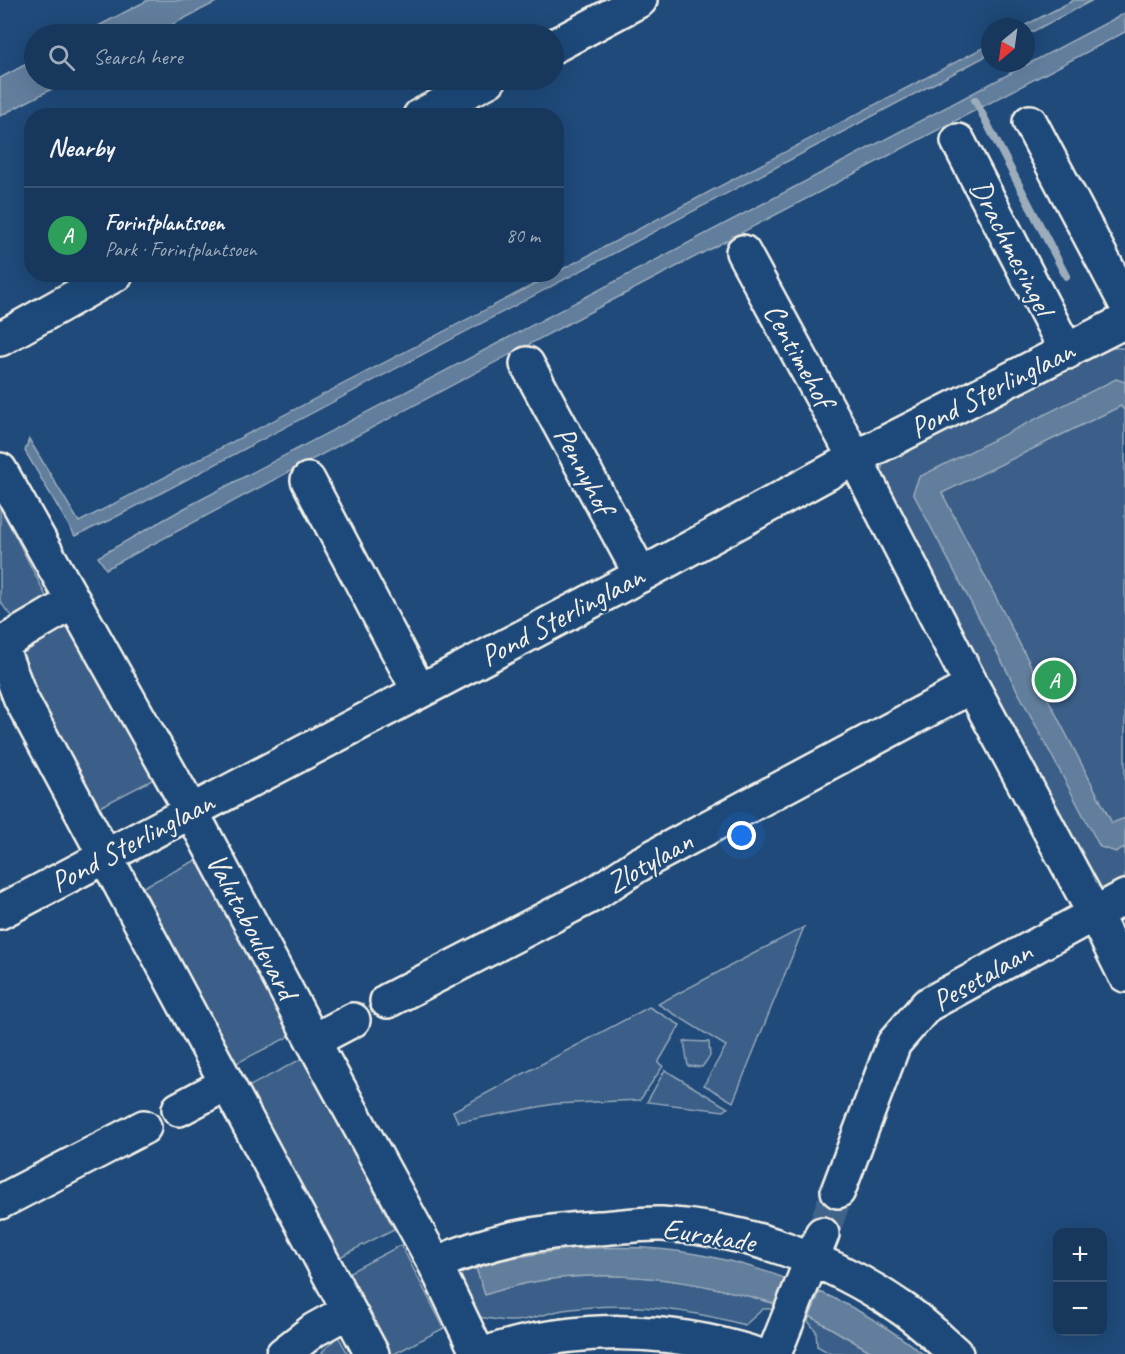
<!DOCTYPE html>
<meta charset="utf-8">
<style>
:root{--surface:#17385c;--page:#203f62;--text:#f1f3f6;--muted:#9eacbb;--line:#365272;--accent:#ff9aa2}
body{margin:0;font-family:Caveat,sans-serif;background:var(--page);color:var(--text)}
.controls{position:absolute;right:18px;bottom:18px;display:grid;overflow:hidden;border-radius:12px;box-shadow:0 6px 24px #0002}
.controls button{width:54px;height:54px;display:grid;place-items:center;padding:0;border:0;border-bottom:2px solid var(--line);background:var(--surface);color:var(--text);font:30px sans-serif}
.compass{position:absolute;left:981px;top:18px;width:54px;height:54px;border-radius:50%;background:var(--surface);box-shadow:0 6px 24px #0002;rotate:209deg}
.you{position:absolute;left:742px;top:836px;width:21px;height:21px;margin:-15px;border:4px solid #fff;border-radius:50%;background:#1a73e8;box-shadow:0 0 0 9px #1a73e833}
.badge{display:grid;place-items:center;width:39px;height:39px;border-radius:50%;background:var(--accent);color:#fff;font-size:20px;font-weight:700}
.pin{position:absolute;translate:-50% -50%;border:3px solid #fff;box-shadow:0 2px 6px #0006}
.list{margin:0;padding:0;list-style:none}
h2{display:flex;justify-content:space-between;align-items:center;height:78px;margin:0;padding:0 24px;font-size:26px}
h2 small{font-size:20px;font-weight:400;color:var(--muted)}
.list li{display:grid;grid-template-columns:39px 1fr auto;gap:18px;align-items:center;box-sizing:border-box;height:96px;padding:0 24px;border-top:2px solid var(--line)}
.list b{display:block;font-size:22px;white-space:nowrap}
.list p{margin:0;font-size:20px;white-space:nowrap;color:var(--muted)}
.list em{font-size:20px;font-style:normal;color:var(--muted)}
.icon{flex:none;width:33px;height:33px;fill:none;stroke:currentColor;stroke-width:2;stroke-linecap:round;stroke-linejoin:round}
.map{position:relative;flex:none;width:1125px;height:1354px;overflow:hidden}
.search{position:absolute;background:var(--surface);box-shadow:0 6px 24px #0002;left:24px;top:24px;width:540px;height:66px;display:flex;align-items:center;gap:15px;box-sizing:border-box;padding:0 21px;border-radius:33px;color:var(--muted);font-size:22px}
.panel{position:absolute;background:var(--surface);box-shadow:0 6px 24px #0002;left:24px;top:108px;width:540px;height:174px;border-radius:24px}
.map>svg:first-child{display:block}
</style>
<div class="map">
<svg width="1125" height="1354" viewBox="0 0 1125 1354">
<rect width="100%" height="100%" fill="#1f4a7a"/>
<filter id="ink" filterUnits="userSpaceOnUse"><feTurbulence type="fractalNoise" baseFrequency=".0167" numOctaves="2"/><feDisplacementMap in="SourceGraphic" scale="12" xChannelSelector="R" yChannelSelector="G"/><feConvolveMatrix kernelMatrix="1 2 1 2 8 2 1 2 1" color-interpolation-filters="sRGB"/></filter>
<g filter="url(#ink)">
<path fill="#3a5f88" stroke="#97a8b8" stroke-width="1.5" d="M 1100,348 L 1125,348 L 1125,883 L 1110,891 L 1087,883 L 878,477 L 886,458 Z
M 0,506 L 45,594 L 47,602 L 22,619 C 9,616 6,611 0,600 Z
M 72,628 L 158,777 L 98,808 L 30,681 L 20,655 L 61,629 Z
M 200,858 L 292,1035 L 235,1064 L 143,887 Z
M 804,927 L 733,1102 L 704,1085 L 726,1046 L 658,1004 Z
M 649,1007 L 680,1025 L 658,1063 L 663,1066 L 640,1100 L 554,1104 L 458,1122 L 453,1111 Z
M 684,1041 L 709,1042 L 710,1056 L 702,1067 L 688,1066 Z
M 303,1058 L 394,1229 L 336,1259 L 246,1088 Z
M 665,1070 L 728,1108 L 724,1111 L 647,1102 Z
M 401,1245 L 444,1328 L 394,1354 L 388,1354 L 346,1274 Z
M 476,1268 L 486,1294 C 578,1262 685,1276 776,1304 L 774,1309 L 763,1309 L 745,1325 C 687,1309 624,1301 563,1310 C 547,1313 531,1320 514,1321 C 503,1322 489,1318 478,1317 L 457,1275 Z
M 810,1316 L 875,1354 L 831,1354 L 817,1346 L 816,1331 L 808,1321 Z
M 338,1336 L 348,1354 L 324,1354 L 322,1352 Z"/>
<path fill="#627e9d" stroke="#9cacbb" stroke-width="1.5" d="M 148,0 L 220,0 L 154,34 L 83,34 Z
M 1074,0 L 1093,0 L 1026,35 L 1026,27 L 1022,27 Z
M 1125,13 L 1125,32 L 590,312 L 106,569 L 98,557 L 181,510 Z
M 990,44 L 990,54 L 112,519 L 75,536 L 25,451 L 29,439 L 79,522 L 552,275 L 556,274 L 557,272 Z
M 34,60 L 34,80 L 69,80 L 0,116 L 0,78 Z
M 1116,379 L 1125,382 L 1125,412 L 1121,406 L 942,493 L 1112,823 L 1125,818 L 1125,848 L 1116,852 L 1100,847 L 913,493 L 919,477 Z
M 575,1248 C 598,1248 622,1247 645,1248 C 693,1251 742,1262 787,1279 L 776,1304 C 685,1276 578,1262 485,1295 L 476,1268 L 499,1260 Z
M 820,1292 C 857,1308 891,1329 923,1354 L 875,1354 L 810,1316 Z"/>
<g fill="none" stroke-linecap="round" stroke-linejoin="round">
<path stroke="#9cacbb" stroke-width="8" d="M 975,100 L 1066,276"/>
<path stroke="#3f638a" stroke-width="33" stroke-dasharray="33 16" stroke-linecap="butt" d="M 822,1234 L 838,1191"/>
<defs>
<path id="minor" d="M 554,46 L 640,0
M 420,116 L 489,80
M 1030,122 L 1125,302
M 958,141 L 1067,352
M 743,252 L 855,458 L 972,686 L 1094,913 L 1125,975
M 0,339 L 116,274
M 527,364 L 641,575
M 0,470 L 191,811 L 313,1041 L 435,1264 L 478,1354
M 308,480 L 419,691
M 0,645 L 21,699 L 372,1354
M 0,645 L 73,602
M 0,912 L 641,575 L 855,458 L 1125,321
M 387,1001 L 594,894 L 638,865 L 972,686
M 313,1041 L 353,1020
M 179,1109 L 226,1084
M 838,1191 L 894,1043 L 927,1005 L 1125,897
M 0,1202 L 144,1127
M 435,1264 C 490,1240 539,1231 598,1228 C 619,1227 641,1223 662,1224 C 746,1229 831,1259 900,1307 C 920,1320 938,1338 956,1354
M 283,1354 L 314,1330 L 348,1311
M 774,1354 L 822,1234"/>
<path id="major" d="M 484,1354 C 572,1325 667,1326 755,1354"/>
</defs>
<use href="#minor" stroke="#f4f1e8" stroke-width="38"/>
<use href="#major" stroke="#f4f1e8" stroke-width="38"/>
<use href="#minor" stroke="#1f4a7a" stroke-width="33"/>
<use href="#major" stroke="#1f4a7a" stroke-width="33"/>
</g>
</g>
<g text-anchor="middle" stroke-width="5" stroke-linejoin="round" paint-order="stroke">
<g font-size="30" fill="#f4f1e8" stroke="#1f4a7a">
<text transform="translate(1012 247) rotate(63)" y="10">Drachmesingel</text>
<text transform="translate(799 355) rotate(61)" y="10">Centimehof</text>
<text transform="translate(992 389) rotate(-27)" y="10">Pond Sterlinglaan</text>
<text transform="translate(584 470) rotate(62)" y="10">Pennyhof</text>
<text transform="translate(562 616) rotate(-28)" y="10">Pond Sterlinglaan</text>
<text transform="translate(132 842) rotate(-28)" y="10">Pond Sterlinglaan</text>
<text transform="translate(649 862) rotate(-30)" y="10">Zlotylaan</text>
<text transform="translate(252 926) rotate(62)" y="10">Valutaboulevard</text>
<text transform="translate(982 976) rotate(-30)" y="10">Pesetalaan</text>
<text transform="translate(709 1235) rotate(9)" y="10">Eurokade</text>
</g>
</g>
</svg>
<div class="controls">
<button>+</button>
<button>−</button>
</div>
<svg class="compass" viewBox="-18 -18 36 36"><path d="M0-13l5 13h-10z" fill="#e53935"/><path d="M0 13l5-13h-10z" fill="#9eacbb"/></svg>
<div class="you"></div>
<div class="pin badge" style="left:1054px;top:680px;background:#2e9e5b">A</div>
<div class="search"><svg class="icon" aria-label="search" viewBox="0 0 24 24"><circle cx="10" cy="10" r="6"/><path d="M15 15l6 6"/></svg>Search here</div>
<section class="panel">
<h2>Nearby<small></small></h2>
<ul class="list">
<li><span class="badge" style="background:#2e9e5b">A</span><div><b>Forintplantsoen</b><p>Park · Forintplantsoen</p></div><em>80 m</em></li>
</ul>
</section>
</div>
